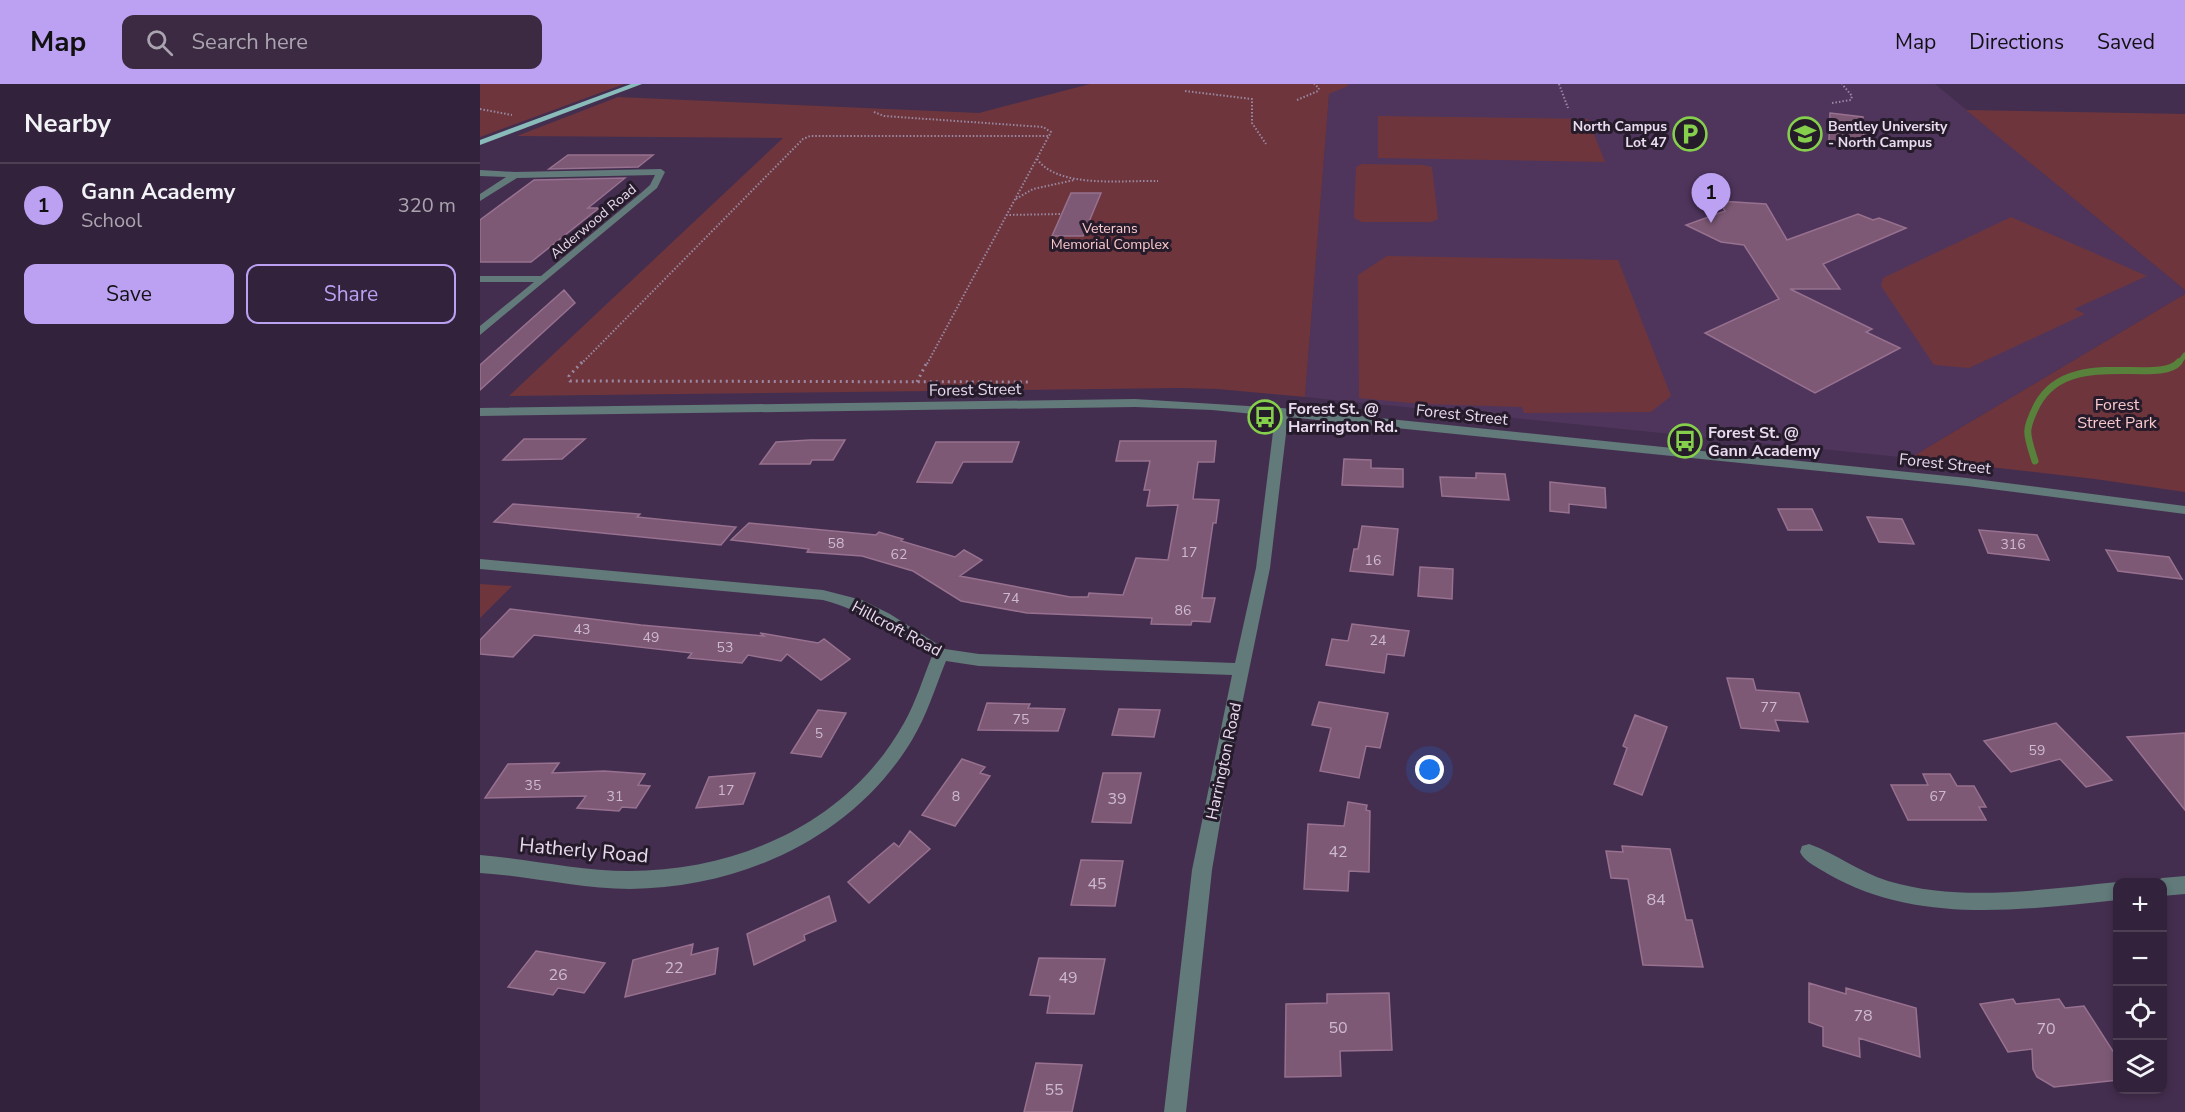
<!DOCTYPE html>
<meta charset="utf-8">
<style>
:root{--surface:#33223b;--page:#3b2a42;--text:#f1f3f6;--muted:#a9a4af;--line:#4e3f55;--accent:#bca0f2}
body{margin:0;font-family:"Nunito Sans",sans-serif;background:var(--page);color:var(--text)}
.controls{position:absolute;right:18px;bottom:18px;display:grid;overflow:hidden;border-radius:12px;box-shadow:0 3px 9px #0003}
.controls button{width:54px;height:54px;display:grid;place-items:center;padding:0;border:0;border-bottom:2px solid var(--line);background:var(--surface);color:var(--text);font:30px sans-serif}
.you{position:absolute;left:950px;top:686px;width:21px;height:21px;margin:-15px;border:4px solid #fff;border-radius:50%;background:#1a73e8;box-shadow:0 0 0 9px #1a73e833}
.badge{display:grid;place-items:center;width:39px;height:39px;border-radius:50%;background:var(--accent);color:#111;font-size:20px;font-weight:700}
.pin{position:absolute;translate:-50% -50px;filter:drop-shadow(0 2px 3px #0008)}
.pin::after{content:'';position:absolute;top:32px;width:21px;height:18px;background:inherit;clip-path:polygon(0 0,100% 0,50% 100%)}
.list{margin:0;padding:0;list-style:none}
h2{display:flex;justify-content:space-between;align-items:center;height:78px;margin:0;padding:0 24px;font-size:26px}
h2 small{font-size:20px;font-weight:400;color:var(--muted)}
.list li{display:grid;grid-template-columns:39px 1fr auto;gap:18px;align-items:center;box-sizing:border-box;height:84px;padding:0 24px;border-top:2px solid var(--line)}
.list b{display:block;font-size:22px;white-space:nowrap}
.list p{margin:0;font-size:20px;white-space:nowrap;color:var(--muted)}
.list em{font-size:20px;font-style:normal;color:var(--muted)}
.actions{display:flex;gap:12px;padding:18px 24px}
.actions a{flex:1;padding:14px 0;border:2px solid var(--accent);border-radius:12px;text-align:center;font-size:21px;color:var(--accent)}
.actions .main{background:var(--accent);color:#111}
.icon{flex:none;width:33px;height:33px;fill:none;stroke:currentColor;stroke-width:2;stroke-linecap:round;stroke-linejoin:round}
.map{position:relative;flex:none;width:1705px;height:1028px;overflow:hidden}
header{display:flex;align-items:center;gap:36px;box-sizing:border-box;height:84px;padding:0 30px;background:var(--accent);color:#111}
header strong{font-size:28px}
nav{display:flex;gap:33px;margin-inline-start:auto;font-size:21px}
.search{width:420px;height:54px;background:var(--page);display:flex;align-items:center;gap:15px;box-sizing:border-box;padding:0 21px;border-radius:12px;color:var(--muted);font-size:22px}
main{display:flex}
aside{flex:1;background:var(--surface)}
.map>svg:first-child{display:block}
</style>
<header>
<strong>Map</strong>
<div class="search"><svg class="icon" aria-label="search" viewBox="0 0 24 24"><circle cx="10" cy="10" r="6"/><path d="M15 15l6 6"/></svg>Search here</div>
<nav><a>Map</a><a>Directions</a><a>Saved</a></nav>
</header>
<main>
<aside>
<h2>Nearby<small></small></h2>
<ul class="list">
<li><span class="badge">1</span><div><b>Gann Academy</b><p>School</p></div><em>320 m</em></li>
</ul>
<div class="actions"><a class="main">Save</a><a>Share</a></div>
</aside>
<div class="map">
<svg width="1705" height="1028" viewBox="0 0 1705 1028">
<rect width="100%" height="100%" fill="#442e4f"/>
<path fill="#4f355c" d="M 868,0 L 1455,0 L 1705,206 L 1705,210 L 1430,374 L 825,313 L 849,9 L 868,2 Z"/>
<path fill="#6e363c" d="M 0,0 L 144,0 L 0,53 Z
M 610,0 L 868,0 L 868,2 L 849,10 L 825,313 L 738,305 L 701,304 L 29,312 L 303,54 L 37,52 L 138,13 L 499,29 Z
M 1486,26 L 1705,30 L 1705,206 Z
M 898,32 L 1108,35 L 1125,78 L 898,74 Z
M 882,80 L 943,81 L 952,83 L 958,135 L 951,138 L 882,138 L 874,134 L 876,83 Z
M 1531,133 L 1667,192 L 1594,225 L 1605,230 L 1489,284 L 1454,281 L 1401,202 L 1403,194 Z
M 907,172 L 1138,176 L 1191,312 L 1171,328 L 1044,329 L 1042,323 L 942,320 L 879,314 L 878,191 Z
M 1705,210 L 1705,408 L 1615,395 L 1430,374 Z
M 0,500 L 32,502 L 0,534 Z"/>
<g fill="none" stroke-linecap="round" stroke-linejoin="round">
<path stroke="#58823b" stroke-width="5" d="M 1698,280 L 1705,271"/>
<path stroke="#58823b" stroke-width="7" d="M 1555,377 C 1546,349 1544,347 1557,321 C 1588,262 1679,302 1699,278"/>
</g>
<path fill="#7d5975" stroke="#97718f" stroke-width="1.5" d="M 1350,29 L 1383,33 L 1384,62 L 1349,57 Z
M 88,71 L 173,71 L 158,83 L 69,85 Z
M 145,94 L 108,124 L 119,124 L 51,178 L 0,178 L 0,136 L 54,96 Z
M 591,109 L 621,109 L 603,152 L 572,152 Z
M 1239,117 L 1286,120 L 1307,156 L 1378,130 L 1393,136 L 1399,134 L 1426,144 L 1343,180 L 1360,205 L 1310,205 L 1392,245 L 1386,248 L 1420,264 L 1335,309 L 1225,249 L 1299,215 L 1264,161 L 1241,158 L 1206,141 L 1245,127 Z
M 84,206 L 95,219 L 0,306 L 0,281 Z
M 44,355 L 105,355 L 82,375 L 23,376 Z
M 330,356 L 365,356 L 353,376 L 332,376 L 330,380 L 280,380 L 296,358 Z
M 640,357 L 736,357 L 734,378 L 718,378 L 713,415 L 739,416 L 736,439 L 733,439 L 722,514 L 735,514 L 730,538 L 712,537 L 711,541 L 671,540 L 672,534 L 547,529 L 481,517 L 433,487 L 382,472 L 327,468 L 329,465 L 251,456 L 269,439 L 396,451 L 399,448 L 423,455 L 421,457 L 475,473 L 484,466 L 502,476 L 480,492 L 590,513 L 608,513 L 609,509 L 643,511 L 656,474 L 688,476 L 698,421 L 667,422 L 670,406 L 664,406 L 670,377 L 636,377 Z
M 456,358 L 539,358 L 532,378 L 483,378 L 472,399 L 437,398 Z
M 864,375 L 891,376 L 891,384 L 923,385 L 923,403 L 862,401 Z
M 996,389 L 1025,390 L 1029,416 L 962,412 L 960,393 L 996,394 Z
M 1070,398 L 1125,404 L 1126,424 L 1089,420 L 1089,429 L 1070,427 Z
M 33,420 L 160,430 L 157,433 L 256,443 L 241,461 L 14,438 Z
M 1298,425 L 1332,425 L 1342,446 L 1308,446 Z
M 1387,433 L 1422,435 L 1434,460 L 1399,458 Z
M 882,442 L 918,445 L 913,491 L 870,487 L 874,465 L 878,465 Z
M 1499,446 L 1557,451 L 1569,476 L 1508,469 Z
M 1626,466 L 1689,473 L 1702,495 L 1638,487 Z
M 940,483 L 973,485 L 972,515 L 938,512 Z
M 30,525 L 161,541 L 284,552 L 280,549 L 338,559 L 344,555 L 370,575 L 341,596 L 307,570 L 301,577 L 268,571 L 262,579 L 208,574 L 212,569 L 54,551 L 33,573 L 0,570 L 0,556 Z
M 872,540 L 929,547 L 924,572 L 907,570 L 904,589 L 846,581 L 852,555 L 868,557 Z
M 1247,594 L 1273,595 L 1276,606 L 1319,609 L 1328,638 L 1295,636 L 1299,647 L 1261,644 Z
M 839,618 L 908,629 L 900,664 L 886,662 L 879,694 L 840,687 L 851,644 L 832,641 Z
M 507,619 L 550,620 L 548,624 L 585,625 L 578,647 L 498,646 Z
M 639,625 L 680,626 L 674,653 L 632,651 Z
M 338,626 L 366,629 L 341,673 L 311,669 Z
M 1155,631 L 1187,643 L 1162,711 L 1134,700 L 1147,664 L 1143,662 Z
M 1576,639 L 1632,696 L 1606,703 L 1580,675 L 1531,688 L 1504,657 Z
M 1705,649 L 1705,726 L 1647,653 Z
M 482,675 L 505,683 L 500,689 L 510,692 L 475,742 L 442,731 Z
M 79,679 L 72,689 L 124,687 L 165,690 L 158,701 L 170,702 L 156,724 L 142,723 L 139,727 L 97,724 L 106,712 L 5,714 L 28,680 Z
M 275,689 L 263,720 L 216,724 L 229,693 Z
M 623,689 L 661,689 L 651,739 L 612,738 Z
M 1443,690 L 1470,690 L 1477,702 L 1494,702 L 1506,723 L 1499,723 L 1506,736 L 1428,736 L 1411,701 L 1448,701 Z
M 868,718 L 887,721 L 886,726 L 890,727 L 889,788 L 869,787 L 868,807 L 824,805 L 828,740 L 864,742 Z
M 430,747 L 450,765 L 389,819 L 368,798 L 414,759 L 419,763 Z
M 1142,762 L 1190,765 L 1206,836 L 1212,836 L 1223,883 L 1163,881 L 1148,795 L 1131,794 L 1126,767 L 1143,768 Z
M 601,776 L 643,777 L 635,822 L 591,821 Z
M 349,812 L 356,837 L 324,851 L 325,856 L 274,881 L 267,850 Z
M 213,860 L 211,871 L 238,864 L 235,890 L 145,913 L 153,876 Z
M 56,867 L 125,879 L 104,909 L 78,904 L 73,911 L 28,903 Z
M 559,874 L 625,875 L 614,930 L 567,929 L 570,912 L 550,911 Z
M 1329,899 L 1366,910 L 1366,904 L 1436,924 L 1440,973 L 1379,954 L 1380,973 L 1343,962 L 1343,943 L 1329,938 Z
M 909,909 L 912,966 L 860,967 L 861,992 L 805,993 L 806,920 L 847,919 L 847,910 Z
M 1533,915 L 1536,920 L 1579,915 L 1585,924 L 1604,922 L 1638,975 L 1638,996 L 1574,1003 L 1557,993 L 1553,985 L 1552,965 L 1528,968 L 1500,920 Z
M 556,979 L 602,981 L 592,1028 L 544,1028 Z"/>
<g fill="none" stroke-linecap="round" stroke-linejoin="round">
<path stroke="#9a88a3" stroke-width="2" stroke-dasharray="1.5 2" stroke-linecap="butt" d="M 1079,0 L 1088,24
M 705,7 L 772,15 L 772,39 L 786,60
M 817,16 L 838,7 L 839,4 L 834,0
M 1352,19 L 1371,16 L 1372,12 L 1362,0
M 0,25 L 32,31
M 394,28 L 404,32 L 563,43 L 571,48 L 447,280
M 557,75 C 578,105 644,96 678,97
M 536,115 L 553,105 L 594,96
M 526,131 L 582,130
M 101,280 L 323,55 L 330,52 L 568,52"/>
<path stroke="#9a88a3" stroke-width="3" stroke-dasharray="2 4" stroke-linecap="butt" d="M 102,278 L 89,292 L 90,297 L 548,298
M 437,298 L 447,278"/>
<path fill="#627a7a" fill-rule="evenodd" d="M 181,85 L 185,88 L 177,104 L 0,251 L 0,242 L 54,198 L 0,198 L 0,192 L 61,192 L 161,109 L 170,101 L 175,91 L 37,94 L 0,117 L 0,110 L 26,93 L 0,92 L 0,86 L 35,88 Z
M 655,315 L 802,324 L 1487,394 L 1705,422 L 1705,430 L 1487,402 L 808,333 L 790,484 L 751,674 L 732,786 L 706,1028 L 684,1028 L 712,786 L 752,591 L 499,582 L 466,577 C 455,604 447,631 432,656 C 373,754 261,804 150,805 C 100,805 50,792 0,789 L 0,771 C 50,775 99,787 149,787 C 259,787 369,738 424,639 C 436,618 443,594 452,572 C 415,548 386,528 343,516 L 0,485 L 0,475 L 343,506 L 382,516 L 410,530 L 465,565 L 499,570 L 755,579 L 776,484 L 795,332 L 732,326 L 655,323 L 0,332 L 0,324 Z
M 1329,760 C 1357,770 1379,788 1408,797 C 1482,819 1563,805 1638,798 L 1638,816 C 1541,826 1437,841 1348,790 C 1339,784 1324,778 1320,768 L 1322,762 Z
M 1705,792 L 1705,810 L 1682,812 L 1682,798 L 1674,798 L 1682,794 Z"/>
<path fill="#89bbba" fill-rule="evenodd" d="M 151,0 L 162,0 L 0,61 L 0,56 Z"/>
</g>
<defs>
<symbol id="parking-ring" viewBox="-11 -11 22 22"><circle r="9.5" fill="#251b2a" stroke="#85cf4d" stroke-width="1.5"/><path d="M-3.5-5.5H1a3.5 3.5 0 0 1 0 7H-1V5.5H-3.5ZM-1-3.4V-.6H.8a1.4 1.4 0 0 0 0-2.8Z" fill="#85cf4d"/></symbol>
<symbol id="university-ring" viewBox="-11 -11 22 22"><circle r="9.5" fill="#251b2a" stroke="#85cf4d" stroke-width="1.5"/><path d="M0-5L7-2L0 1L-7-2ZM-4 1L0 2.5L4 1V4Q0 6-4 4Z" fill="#85cf4d"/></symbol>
<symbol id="bus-ring" viewBox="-11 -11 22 22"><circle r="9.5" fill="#251b2a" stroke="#85cf4d" stroke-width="1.5"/><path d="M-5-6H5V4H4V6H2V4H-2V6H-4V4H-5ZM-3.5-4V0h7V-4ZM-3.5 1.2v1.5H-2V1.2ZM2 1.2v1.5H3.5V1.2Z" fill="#85cf4d"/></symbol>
</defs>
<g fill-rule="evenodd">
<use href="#parking-ring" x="1191" y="31" width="38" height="38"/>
<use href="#university-ring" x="1306" y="31" width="38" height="38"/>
<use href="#bus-ring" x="766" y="314" width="38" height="38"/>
<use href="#bus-ring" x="1186" y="338" width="38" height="38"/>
</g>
<g text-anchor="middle" stroke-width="6" stroke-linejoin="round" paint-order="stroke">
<g font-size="14" font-weight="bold" fill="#e8daef" stroke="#251b2a" text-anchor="end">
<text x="1187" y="47">North Campus<tspan x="1187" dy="16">Lot 47</tspan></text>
<text x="1348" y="47" text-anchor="start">Bentley University<tspan x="1348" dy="16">- North Campus</tspan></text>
</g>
<g font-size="14" fill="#e8daef" stroke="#251b2a">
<text transform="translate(113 137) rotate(-40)" y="5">Alderwood Road</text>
</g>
<g font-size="14" fill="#f9c8cb" stroke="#251b2a">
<text x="630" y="149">Veterans<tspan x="630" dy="16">Memorial Complex</tspan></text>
</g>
<g font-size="14" fill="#cdbad0">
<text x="356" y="464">58</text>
<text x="1533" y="465">316</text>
<text x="709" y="473">17</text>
<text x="419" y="475">62</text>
<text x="893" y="481">16</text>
<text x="531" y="519">74</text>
<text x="703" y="531">86</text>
<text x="102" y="550">43</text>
<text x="171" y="558">49</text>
<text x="898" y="561">24</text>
<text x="245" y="568">53</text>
<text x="1289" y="628">77</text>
<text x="541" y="640">75</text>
<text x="339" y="654">5</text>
<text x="1557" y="671">59</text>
<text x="53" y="706">35</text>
<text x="246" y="711">17</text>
<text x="135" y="717">31</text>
<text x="476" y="717">8</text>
<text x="1458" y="717">67</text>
</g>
<g font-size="16" fill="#e8daef" stroke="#251b2a">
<text transform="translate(495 305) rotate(-1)" y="6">Forest Street</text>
<text transform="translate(982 330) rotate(6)" y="6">Forest Street</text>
<text transform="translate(1465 379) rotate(6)" y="6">Forest Street</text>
<text transform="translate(417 544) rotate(28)" y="6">Hillcroft Road</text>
<text transform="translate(743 677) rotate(-78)" y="6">Harrington Road</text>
</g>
<g font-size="16" fill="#f9c8cb" stroke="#251b2a">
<text x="1637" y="326">Forest<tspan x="1637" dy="18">Street Park</tspan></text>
</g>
<g font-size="16" font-weight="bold" fill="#e8daef" stroke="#251b2a" text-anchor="start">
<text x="808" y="330">Forest St. @<tspan x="808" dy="18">Harrington Rd.</tspan></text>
<text x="1228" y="354">Forest St. @<tspan x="1228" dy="18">Gann Academy</tspan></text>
</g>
<g font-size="16" fill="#cdbad0">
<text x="637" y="720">39</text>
<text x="858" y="773">42</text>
<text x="617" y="805">45</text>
<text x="1176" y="821">84</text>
<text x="194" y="889">22</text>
<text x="78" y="896">26</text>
<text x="588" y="899">49</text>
<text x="1383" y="937">78</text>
<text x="858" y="949">50</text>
<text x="1566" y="950">70</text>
<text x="574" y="1011">55</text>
</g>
<g font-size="20" fill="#e8daef" stroke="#251b2a">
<text transform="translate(104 766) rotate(5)" y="7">Hatherly Road</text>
</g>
</g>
</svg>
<div class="controls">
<button>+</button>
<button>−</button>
<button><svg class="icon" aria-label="locate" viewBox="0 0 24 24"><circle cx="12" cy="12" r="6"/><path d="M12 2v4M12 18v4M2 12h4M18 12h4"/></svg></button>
<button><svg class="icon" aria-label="layers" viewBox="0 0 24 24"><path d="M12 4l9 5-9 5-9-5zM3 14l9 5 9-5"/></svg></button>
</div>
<div class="you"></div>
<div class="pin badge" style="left:1231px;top:139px">1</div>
</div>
</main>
